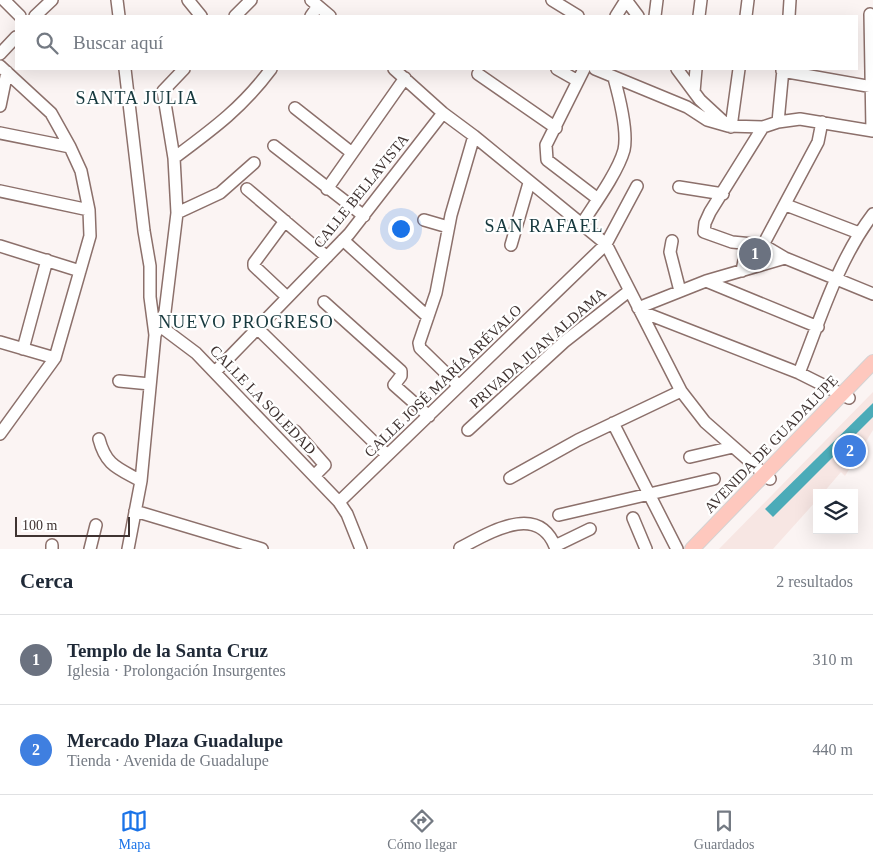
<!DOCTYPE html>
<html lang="es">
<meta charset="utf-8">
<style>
:root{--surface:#fff;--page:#f6f6f7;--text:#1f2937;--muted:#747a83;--line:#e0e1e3;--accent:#1a73e8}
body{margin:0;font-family:"Times New Roman",serif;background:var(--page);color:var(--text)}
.controls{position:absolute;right:15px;bottom:15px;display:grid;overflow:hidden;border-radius:0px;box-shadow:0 5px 20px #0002}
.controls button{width:45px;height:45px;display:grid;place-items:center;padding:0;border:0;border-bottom:1px solid var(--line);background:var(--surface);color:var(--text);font:25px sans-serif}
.scale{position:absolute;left:15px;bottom:12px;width:115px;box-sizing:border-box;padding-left:5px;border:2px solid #3f3331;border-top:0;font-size:14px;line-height:18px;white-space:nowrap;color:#3f3331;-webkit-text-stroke:4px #fff;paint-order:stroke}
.you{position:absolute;left:400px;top:228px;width:18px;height:18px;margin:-12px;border:4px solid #fff;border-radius:50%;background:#1a73e8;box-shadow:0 0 0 8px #1a73e833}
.badge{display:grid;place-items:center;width:32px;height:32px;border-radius:50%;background:var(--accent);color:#fff;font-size:16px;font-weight:700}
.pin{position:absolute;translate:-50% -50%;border:2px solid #fff;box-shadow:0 1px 5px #0006}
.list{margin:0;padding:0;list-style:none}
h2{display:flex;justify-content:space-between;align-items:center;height:65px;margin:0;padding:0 20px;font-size:21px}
h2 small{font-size:16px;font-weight:400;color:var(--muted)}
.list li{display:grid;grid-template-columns:32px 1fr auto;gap:15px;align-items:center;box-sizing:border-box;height:90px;padding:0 20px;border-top:1px solid var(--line)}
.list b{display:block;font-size:19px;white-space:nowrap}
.list p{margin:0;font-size:16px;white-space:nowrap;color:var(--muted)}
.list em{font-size:16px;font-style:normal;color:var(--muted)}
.icon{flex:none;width:28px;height:28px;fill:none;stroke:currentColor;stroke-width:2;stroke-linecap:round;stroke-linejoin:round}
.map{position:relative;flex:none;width:873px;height:549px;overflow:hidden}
.search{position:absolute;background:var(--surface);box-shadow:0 5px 20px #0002;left:15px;right:15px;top:15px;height:55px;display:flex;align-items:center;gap:12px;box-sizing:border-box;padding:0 18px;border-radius:0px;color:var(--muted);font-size:19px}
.sheet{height:245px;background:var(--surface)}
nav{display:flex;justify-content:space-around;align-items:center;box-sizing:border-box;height:70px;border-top:1px solid var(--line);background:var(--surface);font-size:14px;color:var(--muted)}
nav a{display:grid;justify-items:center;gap:2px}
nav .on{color:var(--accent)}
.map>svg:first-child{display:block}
</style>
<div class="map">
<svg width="873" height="549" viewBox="0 0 873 549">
<rect width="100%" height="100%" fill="#fbf4f3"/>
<path fill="#f7e6e3" d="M 873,392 L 873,403 L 765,509 L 773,516 L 873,417 L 873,430 L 845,476 L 841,472 L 823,493 L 817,493 L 817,500 L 773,549 L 719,549 Z"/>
<path fill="#4babb8" d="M 873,403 L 873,417 L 773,517 L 765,509 Z"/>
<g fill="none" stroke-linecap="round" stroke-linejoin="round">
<defs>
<path id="minor" d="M 4,0 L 20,16
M 117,0 L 119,16
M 188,0 L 201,16
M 311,0 L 330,16
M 552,0 L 578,16
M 870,14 L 872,131
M 35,16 L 52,0
M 235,16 L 251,0
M 311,16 L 318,6
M 616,16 L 626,0 L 638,16
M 655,16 L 657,0
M 699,16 L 701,0
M 746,16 L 748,0
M 789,16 L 790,0
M 0,54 L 16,37
M 0,66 L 51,113 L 70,147 L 81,171 L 89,210 L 90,236 L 55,358 L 0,434
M 125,69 L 144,231 L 150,266 L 150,297 L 155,335
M 394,69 L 443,113 L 474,136 L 606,244 L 681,391 L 705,422 L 770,479
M 557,69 L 578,81
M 584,69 L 546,145 L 547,160 L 598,199
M 595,69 L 687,107 L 707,120 L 728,126 L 763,127 L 778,122 L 800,119 L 873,131
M 677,69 L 700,100 L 727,125
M 782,71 L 873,87
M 478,74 L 556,128
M 694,92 L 696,69
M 0,106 L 7,72
M 295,108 L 352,153
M 778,122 L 783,69
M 731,127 L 739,69
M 763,127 L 710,212 L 705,223 L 704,232 L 732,242 L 763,245 L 785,258 L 873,294
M 0,133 L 70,147
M 274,146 L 364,216
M 174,158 C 213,129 242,108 271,69
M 679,187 L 723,194
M 247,189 L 327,257
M 327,189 L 405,78
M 0,191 L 89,210
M 786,205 L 859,233
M 177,213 L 220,193 L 254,163
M 424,220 L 448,227
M 285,221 L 254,263 L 254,266 L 287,297
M 581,225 C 594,205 618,172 624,150 C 628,132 619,96 614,78
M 343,240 L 428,317
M 672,241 L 670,252 L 680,291
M 511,245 L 529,183
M 763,245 L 818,142 L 822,122
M 0,246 L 80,271
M 742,271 L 747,245
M 706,281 L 818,327
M 324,302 L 401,371 L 401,376 L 394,385 L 429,416
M 638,308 L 706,281 L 785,258
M 640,311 L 799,373 L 849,398
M 160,326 L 196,353 L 339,502 L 347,514 L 361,549
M 257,328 L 387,455
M 0,342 L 55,358
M 23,349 L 47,260
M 215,372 L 349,234 L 443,113
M 799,373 C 820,320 838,260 873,214
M 119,381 L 150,384
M 459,386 L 420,348 L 419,343 L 436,293 L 451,215 L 474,136
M 613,423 L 677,549
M 468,430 L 564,342 L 629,291
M 295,431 L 325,465 L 314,476
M 99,439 C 106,466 118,468 141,481
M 690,457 L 733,447
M 510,478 L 578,440 L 681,391
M 339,502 L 606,244 L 637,186
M 135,511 L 262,549
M 559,515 L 714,479
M 633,518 L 646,549
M 555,546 L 590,529
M 460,548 C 489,533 539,501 556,549
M 52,549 L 52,545
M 90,549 L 96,525
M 128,549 L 141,481 L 155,335 L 165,312 L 177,213 L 174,158 L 163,91 L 184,69"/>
<path id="major" d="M 692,549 L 873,362"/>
</defs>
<use href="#minor" stroke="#8c706b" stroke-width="14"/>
<use href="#major" stroke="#d5d2d2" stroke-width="16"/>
<use href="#minor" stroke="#fff" stroke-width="11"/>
<use href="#major" stroke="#fec8be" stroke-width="14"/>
</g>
<path fill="#d09084" d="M 761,248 L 764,256 L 752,260 L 749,252 Z"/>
<path fill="#f2a89a" stroke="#a9766c" d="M 750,243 L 761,248 L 749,252 Z"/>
<g text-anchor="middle" stroke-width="4.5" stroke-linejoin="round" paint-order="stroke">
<g font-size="15" fill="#3f3331" stroke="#fff">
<text transform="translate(361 191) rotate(-51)" y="5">CALLE BELLAVISTA</text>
<text transform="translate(538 348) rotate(-41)" y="5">PRIVADA JUAN ALDAMA</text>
<text transform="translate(443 381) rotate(-44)" y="5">CALLE JOSÉ MARÍA ARÉVALO</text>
<text transform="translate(263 400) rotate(46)" y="5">CALLE LA SOLEDAD</text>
<text transform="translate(771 444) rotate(-46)" y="5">AVENIDA DE GUADALUPE</text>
</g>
<g font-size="18" letter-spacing="1" fill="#17393e" stroke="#fff">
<text x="137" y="104">SANTA JULIA</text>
<text x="544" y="232">SAN RAFAEL</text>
<text x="246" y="328">NUEVO PROGRESO</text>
</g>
</g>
</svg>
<div class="controls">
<button><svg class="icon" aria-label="layers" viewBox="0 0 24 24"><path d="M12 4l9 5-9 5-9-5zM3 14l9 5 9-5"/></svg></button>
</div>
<div class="scale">100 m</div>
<div class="you"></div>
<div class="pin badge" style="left:755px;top:254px;background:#6b7280">1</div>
<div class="pin badge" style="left:850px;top:451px;background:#3f7fe0">2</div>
<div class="search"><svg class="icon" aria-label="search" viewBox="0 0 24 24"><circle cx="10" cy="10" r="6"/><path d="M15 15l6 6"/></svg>Buscar aquí</div>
</div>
<section class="sheet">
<h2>Cerca<small>2 resultados</small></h2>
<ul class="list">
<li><span class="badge" style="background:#6b7280">1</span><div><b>Templo de la Santa Cruz</b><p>Iglesia · Prolongación Insurgentes</p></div><em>310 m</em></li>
<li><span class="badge" style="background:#3f7fe0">2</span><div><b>Mercado Plaza Guadalupe</b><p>Tienda · Avenida de Guadalupe</p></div><em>440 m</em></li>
</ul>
</section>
<nav>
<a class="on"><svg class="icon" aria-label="map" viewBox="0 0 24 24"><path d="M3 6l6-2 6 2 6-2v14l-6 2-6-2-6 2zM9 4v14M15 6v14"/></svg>Mapa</a>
<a><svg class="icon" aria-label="directions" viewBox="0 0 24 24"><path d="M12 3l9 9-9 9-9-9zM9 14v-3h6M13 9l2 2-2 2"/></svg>Cómo llegar</a>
<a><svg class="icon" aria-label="saved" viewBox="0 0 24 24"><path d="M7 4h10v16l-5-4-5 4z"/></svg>Guardados</a>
</nav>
